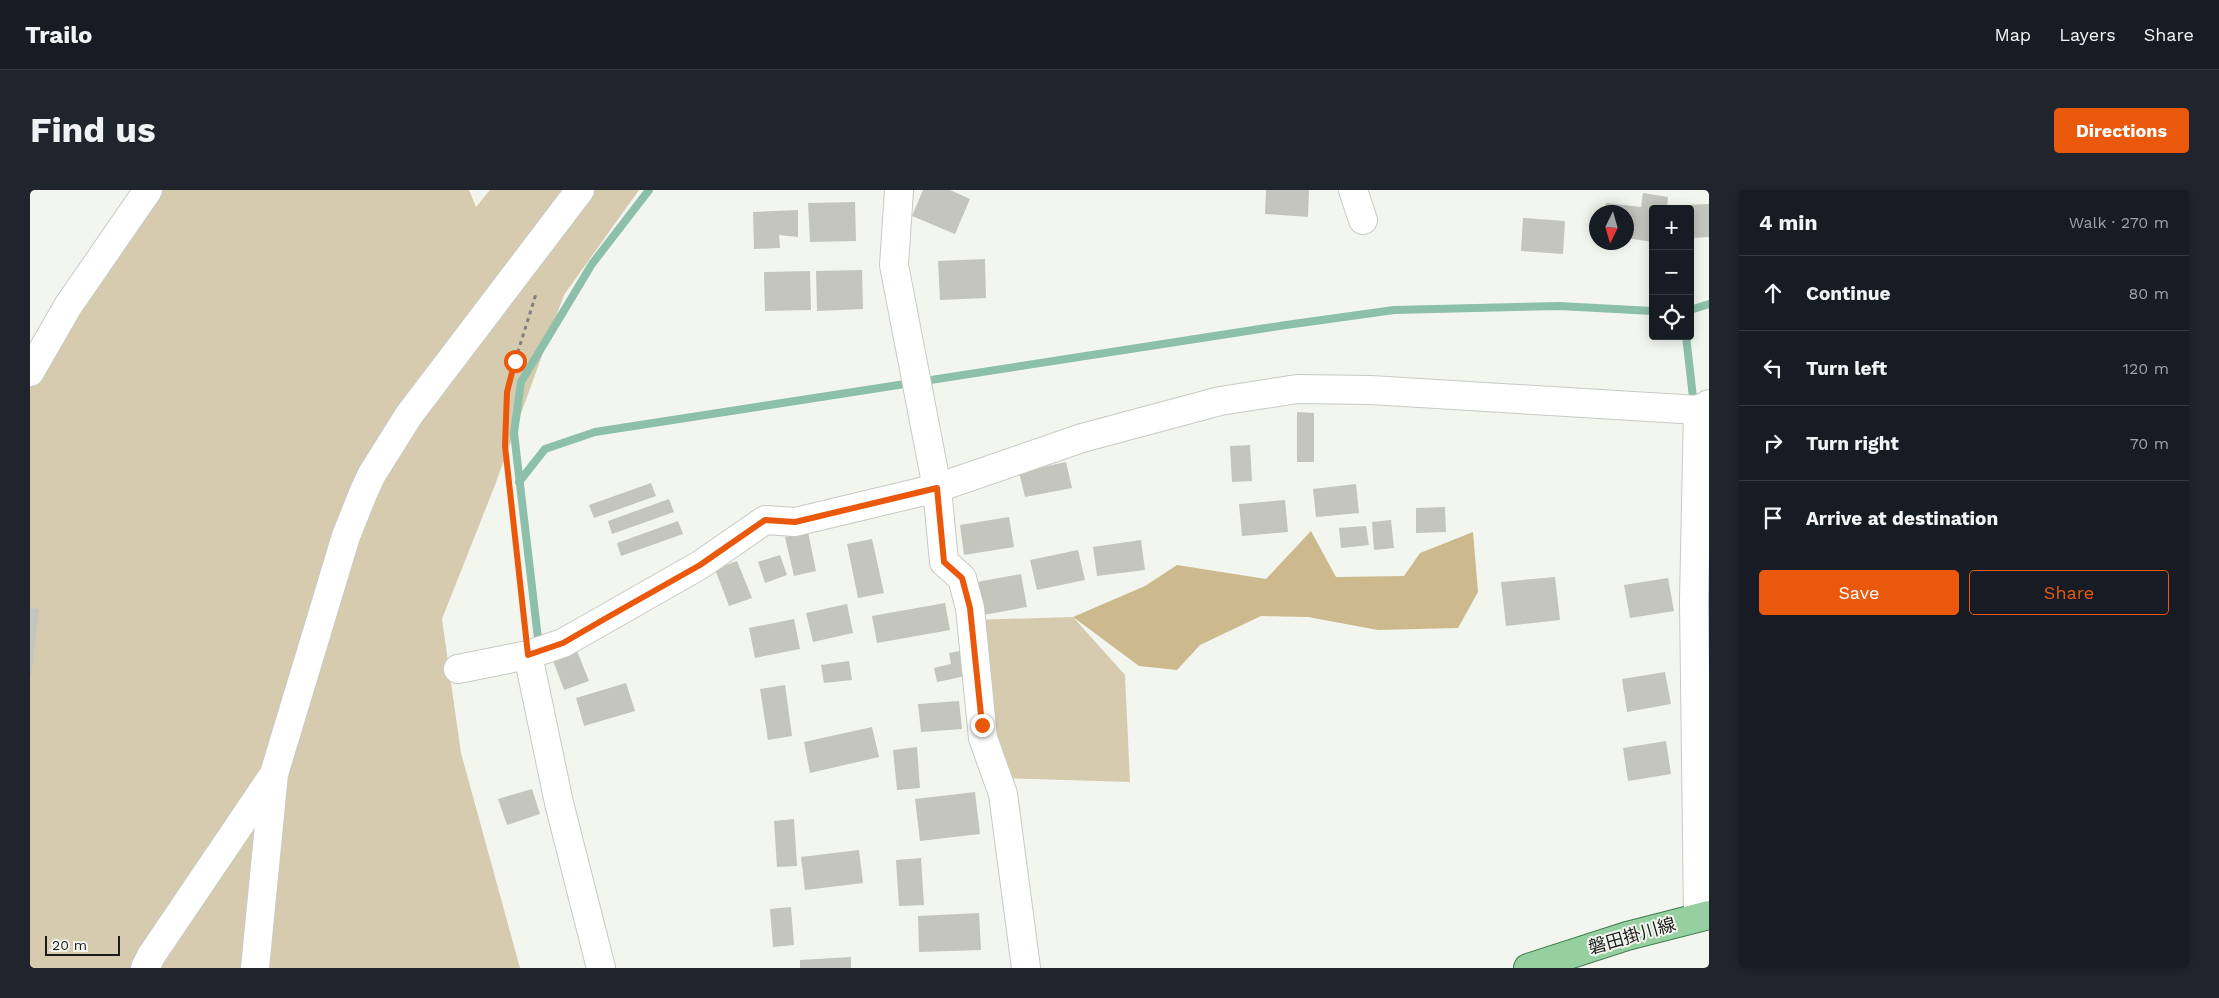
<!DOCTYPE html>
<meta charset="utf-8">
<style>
:root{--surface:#171b24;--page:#20242c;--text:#f1f3f6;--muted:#9ea1a6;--line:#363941;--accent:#ea580c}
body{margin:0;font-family:"Work Sans","Noto Sans JP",sans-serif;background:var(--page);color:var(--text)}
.controls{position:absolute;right:15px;top:15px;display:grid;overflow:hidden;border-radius:5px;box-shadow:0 2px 12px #0003}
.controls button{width:45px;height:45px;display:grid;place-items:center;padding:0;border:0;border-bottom:1px solid var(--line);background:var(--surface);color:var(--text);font:25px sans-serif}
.compass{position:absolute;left:1559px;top:15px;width:45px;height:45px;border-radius:50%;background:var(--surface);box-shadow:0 2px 12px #0003;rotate:185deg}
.scale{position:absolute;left:15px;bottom:12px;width:75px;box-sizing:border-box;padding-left:5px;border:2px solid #1b1c1a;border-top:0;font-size:14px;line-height:18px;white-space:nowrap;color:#1b1c1a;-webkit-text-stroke:4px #f3f6ef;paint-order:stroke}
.stop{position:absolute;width:15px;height:15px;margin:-11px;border:4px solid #ea580c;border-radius:50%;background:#fff}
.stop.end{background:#ea580c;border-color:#fff;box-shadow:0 1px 5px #0008}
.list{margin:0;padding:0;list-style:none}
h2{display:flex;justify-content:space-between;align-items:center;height:65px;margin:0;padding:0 20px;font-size:21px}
h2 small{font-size:16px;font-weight:400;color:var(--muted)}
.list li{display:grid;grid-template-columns:32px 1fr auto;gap:15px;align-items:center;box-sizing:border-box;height:75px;padding:0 20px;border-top:1px solid var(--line)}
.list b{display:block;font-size:19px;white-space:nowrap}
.list em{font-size:16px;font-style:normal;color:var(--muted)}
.actions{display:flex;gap:10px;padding:15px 20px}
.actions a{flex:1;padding:11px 0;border:1px solid var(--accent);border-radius:5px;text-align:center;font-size:18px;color:var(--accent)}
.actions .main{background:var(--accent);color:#fff}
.icon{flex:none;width:28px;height:28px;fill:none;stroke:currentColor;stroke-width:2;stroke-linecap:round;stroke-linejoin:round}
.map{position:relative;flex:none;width:1679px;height:778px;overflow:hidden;border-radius:5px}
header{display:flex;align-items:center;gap:30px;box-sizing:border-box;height:70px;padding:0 25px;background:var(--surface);border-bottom:1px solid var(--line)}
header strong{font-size:24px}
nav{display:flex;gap:28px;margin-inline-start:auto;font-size:18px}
.intro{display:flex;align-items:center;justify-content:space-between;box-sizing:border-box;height:120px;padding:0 30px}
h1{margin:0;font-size:35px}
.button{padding:12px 22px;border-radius:5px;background:var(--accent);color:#fff;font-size:18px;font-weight:700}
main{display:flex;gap:30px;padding:0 30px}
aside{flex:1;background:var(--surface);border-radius:5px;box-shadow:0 2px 12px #0003}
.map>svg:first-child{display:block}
</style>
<header>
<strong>Trailo</strong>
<nav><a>Map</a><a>Layers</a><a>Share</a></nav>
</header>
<div class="intro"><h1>Find us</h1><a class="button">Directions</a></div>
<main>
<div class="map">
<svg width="1679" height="778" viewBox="0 0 1679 778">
<rect width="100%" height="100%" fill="#f3f6ef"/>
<path fill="#d6cbaf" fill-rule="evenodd" d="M 123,0 L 439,0 L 446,17 L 460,0 L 609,0 L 534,105 L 465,295 L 412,429 L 431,563 L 490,778 L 0,778 L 0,189 ZM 277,476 L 213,655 L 149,727 L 225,613 Z
M 1043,427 L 1095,485 L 1100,592 L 968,588 L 941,430 Z"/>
<path fill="#ccba8e" d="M 1281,341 L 1306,387 L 1374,386 L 1390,363 L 1443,342 L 1448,402 L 1428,438 L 1348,440 L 1278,427 L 1231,426 L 1170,455 L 1147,480 L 1109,476 L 1043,427 L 1115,396 L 1147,375 L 1236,389 Z"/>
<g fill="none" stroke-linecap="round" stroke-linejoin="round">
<path stroke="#8cc0ab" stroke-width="8" d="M 1660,120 L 1679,114
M 1656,146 L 1664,216
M 489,292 L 515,259 L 565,242 L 1256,135 L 1364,120 L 1529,116 L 1623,121
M 509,457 L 484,243 L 491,192 L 562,74 L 619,0"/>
</g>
<path fill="#c4c5bd" d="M 893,0 L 920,0 L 940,9 L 925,44 L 882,26 Z
M 1236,0 L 1279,0 L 1278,27 L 1235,24 Z
M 1613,3 L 1638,7 L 1637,19 L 1623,19 L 1623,52 L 1596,48 L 1596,22 L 1575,22 L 1576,13 L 1611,17 Z
M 825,12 L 826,51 L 780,52 L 778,13 Z
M 1679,14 L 1679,47 L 1660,48 L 1660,19 L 1656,19 L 1655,15 Z
M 768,20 L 768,47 L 749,45 L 750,58 L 724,59 L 723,22 Z
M 1493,28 L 1535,31 L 1533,64 L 1491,61 Z
M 955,69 L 956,108 L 910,110 L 908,71 Z
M 832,80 L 833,119 L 787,121 L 786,81 Z
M 780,81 L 781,120 L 735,121 L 734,82 Z
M 1267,222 L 1284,223 L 1284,272 L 1267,272 Z
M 1220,255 L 1222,291 L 1202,292 L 1200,256 Z
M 1036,272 L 1042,298 L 995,307 L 989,282 Z
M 621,293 L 626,306 L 564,328 L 559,315 Z
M 1326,294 L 1329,323 L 1286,327 L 1283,299 Z
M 639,309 L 644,322 L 582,344 L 578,331 Z
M 1255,310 L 1258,342 L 1212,346 L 1209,314 Z
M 1415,317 L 1416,342 L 1386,343 L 1386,318 Z
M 979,327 L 984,357 L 934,365 L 930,335 Z
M 1361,330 L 1364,358 L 1344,360 L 1342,332 Z
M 648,331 L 653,344 L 591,366 L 587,353 Z
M 1336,336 L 1339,355 L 1311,358 L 1309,338 Z
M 778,342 L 786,381 L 764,386 L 755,347 Z
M 842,349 L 854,403 L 828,408 L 817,354 Z
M 1111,350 L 1115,380 L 1067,386 L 1063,357 Z
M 1048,360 L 1055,390 L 1007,400 L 1000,370 Z
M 750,365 L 757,385 L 735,393 L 728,372 Z
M 707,371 L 722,408 L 699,416 L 685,379 Z
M 991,384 L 997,417 L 953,425 L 947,392 Z
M 1525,387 L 1530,430 L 1476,436 L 1471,392 Z
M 1638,388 L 1644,421 L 1600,428 L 1594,395 Z
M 915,413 L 920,440 L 847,453 L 842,426 Z
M 817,414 L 823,443 L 783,452 L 776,423 Z
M 0,418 L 9,419 L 1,487 L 0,487 Z
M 764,429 L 770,459 L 725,468 L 719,438 Z
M 545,456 L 559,491 L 534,500 L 521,465 Z
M 930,461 L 936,486 L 907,492 L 904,478 L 921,474 L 919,463 Z
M 819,471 L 822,490 L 794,493 L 791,475 Z
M 1635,482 L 1641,514 L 1597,522 L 1592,489 Z
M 596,493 L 605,521 L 554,536 L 546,508 Z
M 755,495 L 762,546 L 738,550 L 730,499 Z
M 929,511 L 932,539 L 891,542 L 888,514 Z
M 842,537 L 849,567 L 780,583 L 774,552 Z
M 1636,551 L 1641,584 L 1598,591 L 1593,558 Z
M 887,557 L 890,598 L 867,600 L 863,560 Z
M 502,599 L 510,624 L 477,635 L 468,609 Z
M 945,602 L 950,644 L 890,651 L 885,609 Z
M 764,629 L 767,676 L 747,677 L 744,631 Z
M 829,660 L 833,693 L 775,700 L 771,667 Z
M 891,668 L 894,715 L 869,716 L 866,670 Z
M 761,717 L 764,755 L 743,757 L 740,719 Z
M 949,723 L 951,760 L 889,762 L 888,726 Z
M 821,767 L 821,778 L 770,778 L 770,770 Z"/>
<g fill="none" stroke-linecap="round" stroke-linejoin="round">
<defs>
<path id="minor" d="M 869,0 L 864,75 L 907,298 L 914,372 L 932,388 L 940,418 L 953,548 L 973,604 L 996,778
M 1323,0 L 1333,30
M 0,182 L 38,116 L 118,0
M 1668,220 L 1664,410 L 1668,727
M 498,465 L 529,613 L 571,778
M 428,479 L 498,465 L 533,453 L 670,375 L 735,330 L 765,332 L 907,298 L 1052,248 L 1190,211 L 1267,199 L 1341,200 L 1668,220 L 1679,214
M 115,778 L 121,766 L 242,587
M 225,778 L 244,584 L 316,346 L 334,301 L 342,284 L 379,225 L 550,0"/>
<path id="major" d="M 1498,778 L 1597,746 L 1679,725"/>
</defs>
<use href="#minor" stroke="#c7cac3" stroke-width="30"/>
<use href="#major" stroke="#3d7c49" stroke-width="30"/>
<path stroke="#80827e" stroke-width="3" stroke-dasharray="4 4" stroke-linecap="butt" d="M 495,440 L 475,256 L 477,202 L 485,171 L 506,104"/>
<use href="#minor" stroke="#fff" stroke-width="28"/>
<use href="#major" stroke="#96d0a1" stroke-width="28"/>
</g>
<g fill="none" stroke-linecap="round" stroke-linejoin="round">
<path stroke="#ea580c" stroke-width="6" d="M 485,171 L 477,202 L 475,256 L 498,465 L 533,453 L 578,427 L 670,375 L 735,330 L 765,332 L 907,298 L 914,372 L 932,388 L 940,418 L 952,535"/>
</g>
<g text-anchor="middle" stroke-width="4" stroke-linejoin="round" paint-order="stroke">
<g font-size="18" fill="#1b1c1a" stroke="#f3f6ef">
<text transform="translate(1602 746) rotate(-16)" y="6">磐田掛川線</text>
</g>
</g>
</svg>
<div class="controls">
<button>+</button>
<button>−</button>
<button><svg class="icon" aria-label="locate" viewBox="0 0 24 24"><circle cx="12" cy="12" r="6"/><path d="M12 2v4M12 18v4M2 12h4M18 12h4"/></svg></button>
</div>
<svg class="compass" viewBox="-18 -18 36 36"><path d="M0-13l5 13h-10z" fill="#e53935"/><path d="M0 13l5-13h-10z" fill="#9ea1a6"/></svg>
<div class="scale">20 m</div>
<div class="stop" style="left:485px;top:171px"></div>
<div class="stop end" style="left:952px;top:535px"></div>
</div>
<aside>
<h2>4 min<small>Walk · 270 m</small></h2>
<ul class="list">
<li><svg class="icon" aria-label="ahead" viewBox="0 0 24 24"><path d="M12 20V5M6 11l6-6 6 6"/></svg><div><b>Continue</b></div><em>80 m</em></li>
<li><svg class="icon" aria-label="left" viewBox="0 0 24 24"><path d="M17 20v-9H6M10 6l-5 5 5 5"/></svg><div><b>Turn left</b></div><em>120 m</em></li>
<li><svg class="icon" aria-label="right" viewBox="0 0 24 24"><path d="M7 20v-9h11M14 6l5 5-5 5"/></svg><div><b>Turn right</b></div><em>70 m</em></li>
<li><svg class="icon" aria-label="arrive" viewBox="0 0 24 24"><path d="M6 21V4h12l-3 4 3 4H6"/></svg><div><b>Arrive at destination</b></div></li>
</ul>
<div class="actions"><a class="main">Save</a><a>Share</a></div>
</aside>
</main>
